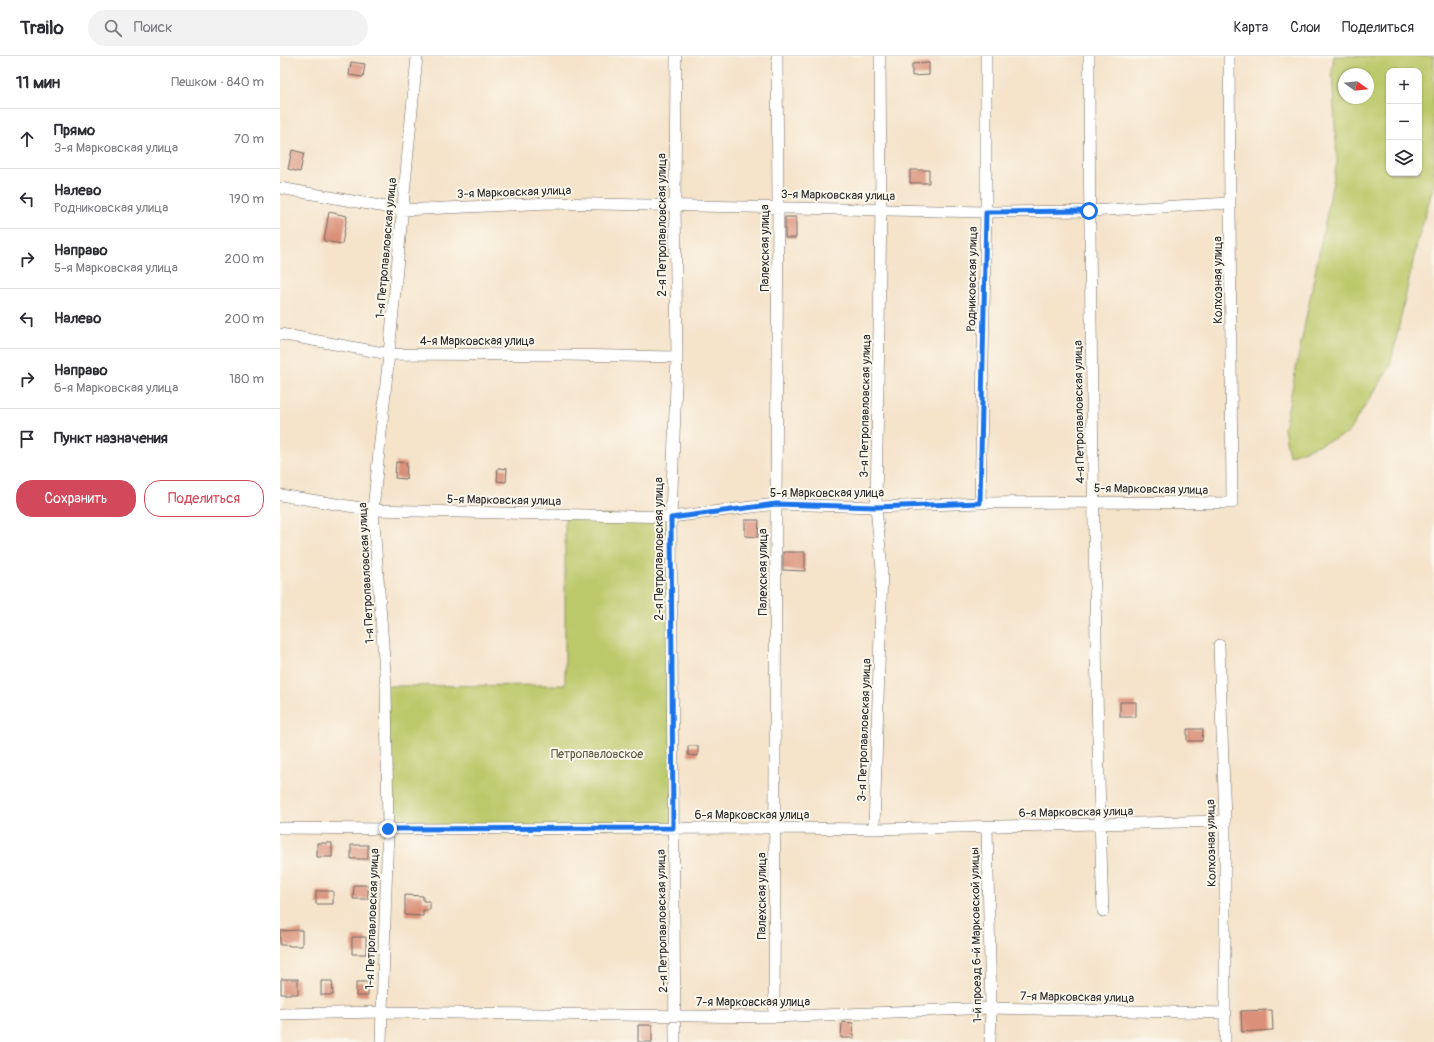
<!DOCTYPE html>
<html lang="ru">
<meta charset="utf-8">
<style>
:root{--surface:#fff;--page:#f2f2f3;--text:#2b2b33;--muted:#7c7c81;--line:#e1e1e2;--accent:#d1495b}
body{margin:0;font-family:Pangolin,sans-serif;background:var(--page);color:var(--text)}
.controls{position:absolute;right:12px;top:12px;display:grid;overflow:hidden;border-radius:8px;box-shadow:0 1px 3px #0004}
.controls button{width:36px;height:36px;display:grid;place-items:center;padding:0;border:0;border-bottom:1px solid var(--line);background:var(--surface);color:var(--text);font:20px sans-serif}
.compass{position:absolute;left:1058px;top:12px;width:36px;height:36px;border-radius:50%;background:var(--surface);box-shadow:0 1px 3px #0004;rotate:104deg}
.stop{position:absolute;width:12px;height:12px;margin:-9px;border:3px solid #1a73e8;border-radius:50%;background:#fff}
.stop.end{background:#1a73e8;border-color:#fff;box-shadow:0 1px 4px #0008}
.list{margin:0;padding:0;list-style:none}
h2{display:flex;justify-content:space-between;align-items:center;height:52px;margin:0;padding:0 16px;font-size:17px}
h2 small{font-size:13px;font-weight:400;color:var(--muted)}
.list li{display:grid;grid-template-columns:26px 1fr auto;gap:12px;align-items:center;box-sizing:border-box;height:60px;padding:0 16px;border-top:1px solid var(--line)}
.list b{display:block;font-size:15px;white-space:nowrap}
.list p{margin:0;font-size:13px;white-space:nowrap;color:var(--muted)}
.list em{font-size:13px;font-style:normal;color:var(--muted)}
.actions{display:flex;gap:8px;padding:12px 16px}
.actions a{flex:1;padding:9px 0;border:1px solid var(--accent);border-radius:16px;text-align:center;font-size:14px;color:var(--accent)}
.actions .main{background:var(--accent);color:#fff}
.icon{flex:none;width:22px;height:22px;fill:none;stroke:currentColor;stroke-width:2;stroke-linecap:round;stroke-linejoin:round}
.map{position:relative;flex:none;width:1154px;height:986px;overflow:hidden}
header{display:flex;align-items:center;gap:24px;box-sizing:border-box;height:56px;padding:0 20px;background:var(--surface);border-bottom:1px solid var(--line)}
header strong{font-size:19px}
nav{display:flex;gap:22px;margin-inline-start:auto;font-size:14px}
.search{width:280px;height:36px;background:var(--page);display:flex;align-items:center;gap:10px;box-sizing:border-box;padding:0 14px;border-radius:22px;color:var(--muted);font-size:15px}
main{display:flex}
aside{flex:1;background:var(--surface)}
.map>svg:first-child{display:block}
</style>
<header>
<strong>Trailo</strong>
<div class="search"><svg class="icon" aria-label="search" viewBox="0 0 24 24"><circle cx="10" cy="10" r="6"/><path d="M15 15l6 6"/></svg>Поиск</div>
<nav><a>Карта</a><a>Слои</a><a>Поделиться</a></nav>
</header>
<main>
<aside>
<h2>11 мин<small>Пешком · 840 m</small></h2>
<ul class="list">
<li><svg class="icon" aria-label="ahead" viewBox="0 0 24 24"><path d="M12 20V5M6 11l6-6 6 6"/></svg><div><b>Прямо</b><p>3-я Марковская улица</p></div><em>70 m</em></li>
<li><svg class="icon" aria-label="left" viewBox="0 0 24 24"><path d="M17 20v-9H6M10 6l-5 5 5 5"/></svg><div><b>Налево</b><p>Родниковская улица</p></div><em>190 m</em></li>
<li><svg class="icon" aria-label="right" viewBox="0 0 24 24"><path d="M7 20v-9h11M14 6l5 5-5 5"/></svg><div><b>Направо</b><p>5-я Марковская улица</p></div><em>200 m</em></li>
<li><svg class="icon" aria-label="left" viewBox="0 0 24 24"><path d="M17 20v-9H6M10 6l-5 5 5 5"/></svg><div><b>Налево</b></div><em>200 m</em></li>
<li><svg class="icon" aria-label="right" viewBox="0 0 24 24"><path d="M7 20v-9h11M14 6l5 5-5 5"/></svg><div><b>Направо</b><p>6-я Марковская улица</p></div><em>180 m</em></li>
<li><svg class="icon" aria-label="arrive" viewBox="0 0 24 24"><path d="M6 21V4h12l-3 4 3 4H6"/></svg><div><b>Пункт назначения</b></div></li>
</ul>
<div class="actions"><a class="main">Сохранить</a><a>Поделиться</a></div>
</aside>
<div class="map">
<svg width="1154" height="986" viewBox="0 0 1154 986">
<rect width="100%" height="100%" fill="#fbf7ec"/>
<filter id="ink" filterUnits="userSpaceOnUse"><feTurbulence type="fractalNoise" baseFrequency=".025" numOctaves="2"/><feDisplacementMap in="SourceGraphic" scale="8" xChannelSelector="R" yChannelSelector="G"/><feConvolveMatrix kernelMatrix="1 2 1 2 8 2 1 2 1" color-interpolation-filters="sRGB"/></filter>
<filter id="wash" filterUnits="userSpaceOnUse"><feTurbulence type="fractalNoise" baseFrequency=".012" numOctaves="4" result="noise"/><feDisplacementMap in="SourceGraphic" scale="16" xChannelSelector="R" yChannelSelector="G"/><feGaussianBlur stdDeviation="0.9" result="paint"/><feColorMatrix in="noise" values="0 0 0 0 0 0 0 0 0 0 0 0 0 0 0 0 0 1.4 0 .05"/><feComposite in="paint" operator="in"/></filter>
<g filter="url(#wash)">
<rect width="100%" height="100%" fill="#f5e3ca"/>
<path fill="#bcc96a" stroke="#747a4a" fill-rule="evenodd" d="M 1054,0 L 1154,0 L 1154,128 L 1138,183 L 1110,311 L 1067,378 L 1009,400 L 1004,373 L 1057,106 L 1052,16 ZM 1109,15 L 1139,15 L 1139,117 L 1109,117 ZM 1064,18 L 1088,18 L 1088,42 L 1064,42 Z
M 285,459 L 391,461 L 393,772 L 108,773 L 106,630 L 285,629 Z"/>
<g id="blocks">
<path fill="#da9079" d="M 71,6 L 85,8 L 83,21 L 69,19 Z
M 649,7 L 649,19 L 632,20 L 632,8 Z
M 12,94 L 24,97 L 20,116 L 8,113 Z
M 630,114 L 649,114 L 649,127 L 630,127 Z
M 49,156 L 67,160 L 62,188 L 44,185 Z
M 505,161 L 516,161 L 516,182 L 505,182 Z
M 116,406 L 127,407 L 126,423 L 115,422 Z
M 218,412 L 227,413 L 226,426 L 217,425 Z
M 465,464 L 479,464 L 478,481 L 465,480 Z
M 503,496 L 525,496 L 525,515 L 503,514 Z
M 840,646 L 856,646 L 856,661 L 840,661 Z
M 907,673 L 923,673 L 922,685 L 907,685 Z
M 408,690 L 418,690 L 418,700 L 408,699 Z
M 37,787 L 52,787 L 52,801 L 37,801 Z
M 71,789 L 88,789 L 88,803 L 71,803 Z
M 74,829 L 88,829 L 88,843 L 73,843 Z
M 36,835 L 53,835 L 53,848 L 36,848 Z
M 125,839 L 143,840 L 143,845 L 150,845 L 150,854 L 143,854 L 143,860 L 125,859 Z
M 22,874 L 22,890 L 9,890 L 9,889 L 0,889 L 0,875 Z
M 72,881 L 86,881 L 86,898 L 72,898 Z
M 1,923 L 18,923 L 18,938 L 1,938 Z
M 41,925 L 52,925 L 53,939 L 41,939 Z
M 76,926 L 88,926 L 88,940 L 76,940 Z
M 992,954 L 993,974 L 962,976 L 961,955 Z
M 562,966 L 573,967 L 574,982 L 561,982 Z
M 358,969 L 372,969 L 372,986 L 358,986 Z"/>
</g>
</g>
<g filter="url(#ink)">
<use href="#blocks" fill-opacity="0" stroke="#726b63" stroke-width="1"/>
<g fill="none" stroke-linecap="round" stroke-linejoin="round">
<defs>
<path id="street" d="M 809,0 C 809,178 812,355 815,533 C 817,640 819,748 823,855
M 0,132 L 122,154 L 271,147 L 706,156 L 809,155 L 950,147
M 0,278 L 109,298 L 284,299 L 397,301
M 0,439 L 93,454 L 391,461 L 496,448 L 596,451 L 700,447 L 813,446 L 952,447 L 949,0
M 700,447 L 706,156 L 706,0
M 939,589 L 945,765 L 945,986
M 707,771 L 711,952 L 710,986
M 0,772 L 108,773 L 496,772 L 594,773 L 945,765
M 594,773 L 602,514 L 596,451 L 601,153 L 600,0
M 0,958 L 102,956 L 494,961 L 711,952 L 946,957
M 494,961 L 496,448 L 498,151 L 497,0
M 101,986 L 108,773 L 106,630 L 93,454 L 109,298 L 137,0
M 395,986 L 391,461 L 397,301 L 395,148 L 396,0"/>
</defs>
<use href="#street" stroke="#726b63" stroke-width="12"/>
<use href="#street" stroke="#fff" stroke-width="11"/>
</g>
</g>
<g fill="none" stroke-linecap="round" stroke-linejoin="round" filter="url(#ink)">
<path stroke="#1a73e8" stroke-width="5" d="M 108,773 L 393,772 L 391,462 L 496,448 L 596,451 L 700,447 L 706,156 L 809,155"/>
</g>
<g text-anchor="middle" stroke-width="4" stroke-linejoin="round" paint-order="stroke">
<g font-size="12" fill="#2b2b2b" stroke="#fbf7ec">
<text transform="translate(234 136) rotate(-2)" y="4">3-я Марковская улица</text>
<text transform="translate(558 139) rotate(1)" y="4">3-я Марковская улица</text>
<text transform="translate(382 169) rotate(-90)" y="4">2-я Петропавловская улица</text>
<text transform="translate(106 192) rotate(-85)" y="4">1-я Петропавловская улица</text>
<text transform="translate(485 192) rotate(-90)" y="4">Палехская улица</text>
<text transform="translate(692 223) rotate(-89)" y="4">Родниковская улица</text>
<text transform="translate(938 224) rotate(-90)" y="4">Колхозная улица</text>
<text x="197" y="289">4-я Марковская улица</text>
<text transform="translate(585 350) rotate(-89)" y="4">3-я Петропавловская улица</text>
<text transform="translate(799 356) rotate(-91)" y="4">4-я Петропавловская улица</text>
<text transform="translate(871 433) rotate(1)" y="4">5-я Марковская улица</text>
<text x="547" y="441">5-я Марковская улица</text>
<text transform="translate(224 444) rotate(1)" y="4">5-я Марковская улица</text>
<text transform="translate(379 493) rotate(-90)" y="4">2-я Петропавловская улица</text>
<text transform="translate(483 516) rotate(-90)" y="4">Палехская улица</text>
<text transform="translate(86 517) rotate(-93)" y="4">1-я Петропавловская улица</text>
<text transform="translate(584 674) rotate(-88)" y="4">3-я Петропавловская улица</text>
<text transform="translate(796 756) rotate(-1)" y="4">6-я Марковская улица</text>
<text x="472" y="763">6-я Марковская улица</text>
<text transform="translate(931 787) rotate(-91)" y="4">Колхозная улица</text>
<text transform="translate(482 840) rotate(-90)" y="4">Палехская улица</text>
<text transform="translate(92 863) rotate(-88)" y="4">1-я Петропавловская улица</text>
<text transform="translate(382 865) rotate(-91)" y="4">2-я Петропавловская улица</text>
<text transform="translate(696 879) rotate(-91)" y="4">1-й проезд 6-й Марковской улицы</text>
<text transform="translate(797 941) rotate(1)" y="4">7-я Марковская улица</text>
<text x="473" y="950">7-я Марковская улица</text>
</g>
<g font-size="12" fill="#565a3e" stroke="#fbf7ec">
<text x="317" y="702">Петропавловское</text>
</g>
</g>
</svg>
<div class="controls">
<button>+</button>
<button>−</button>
<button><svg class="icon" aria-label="layers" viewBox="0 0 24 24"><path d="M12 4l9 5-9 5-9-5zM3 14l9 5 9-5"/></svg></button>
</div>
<svg class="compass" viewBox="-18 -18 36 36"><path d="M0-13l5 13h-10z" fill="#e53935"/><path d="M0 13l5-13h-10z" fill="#7c7c81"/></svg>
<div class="stop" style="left:809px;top:155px"></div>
<div class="stop end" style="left:108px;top:773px"></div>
</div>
</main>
